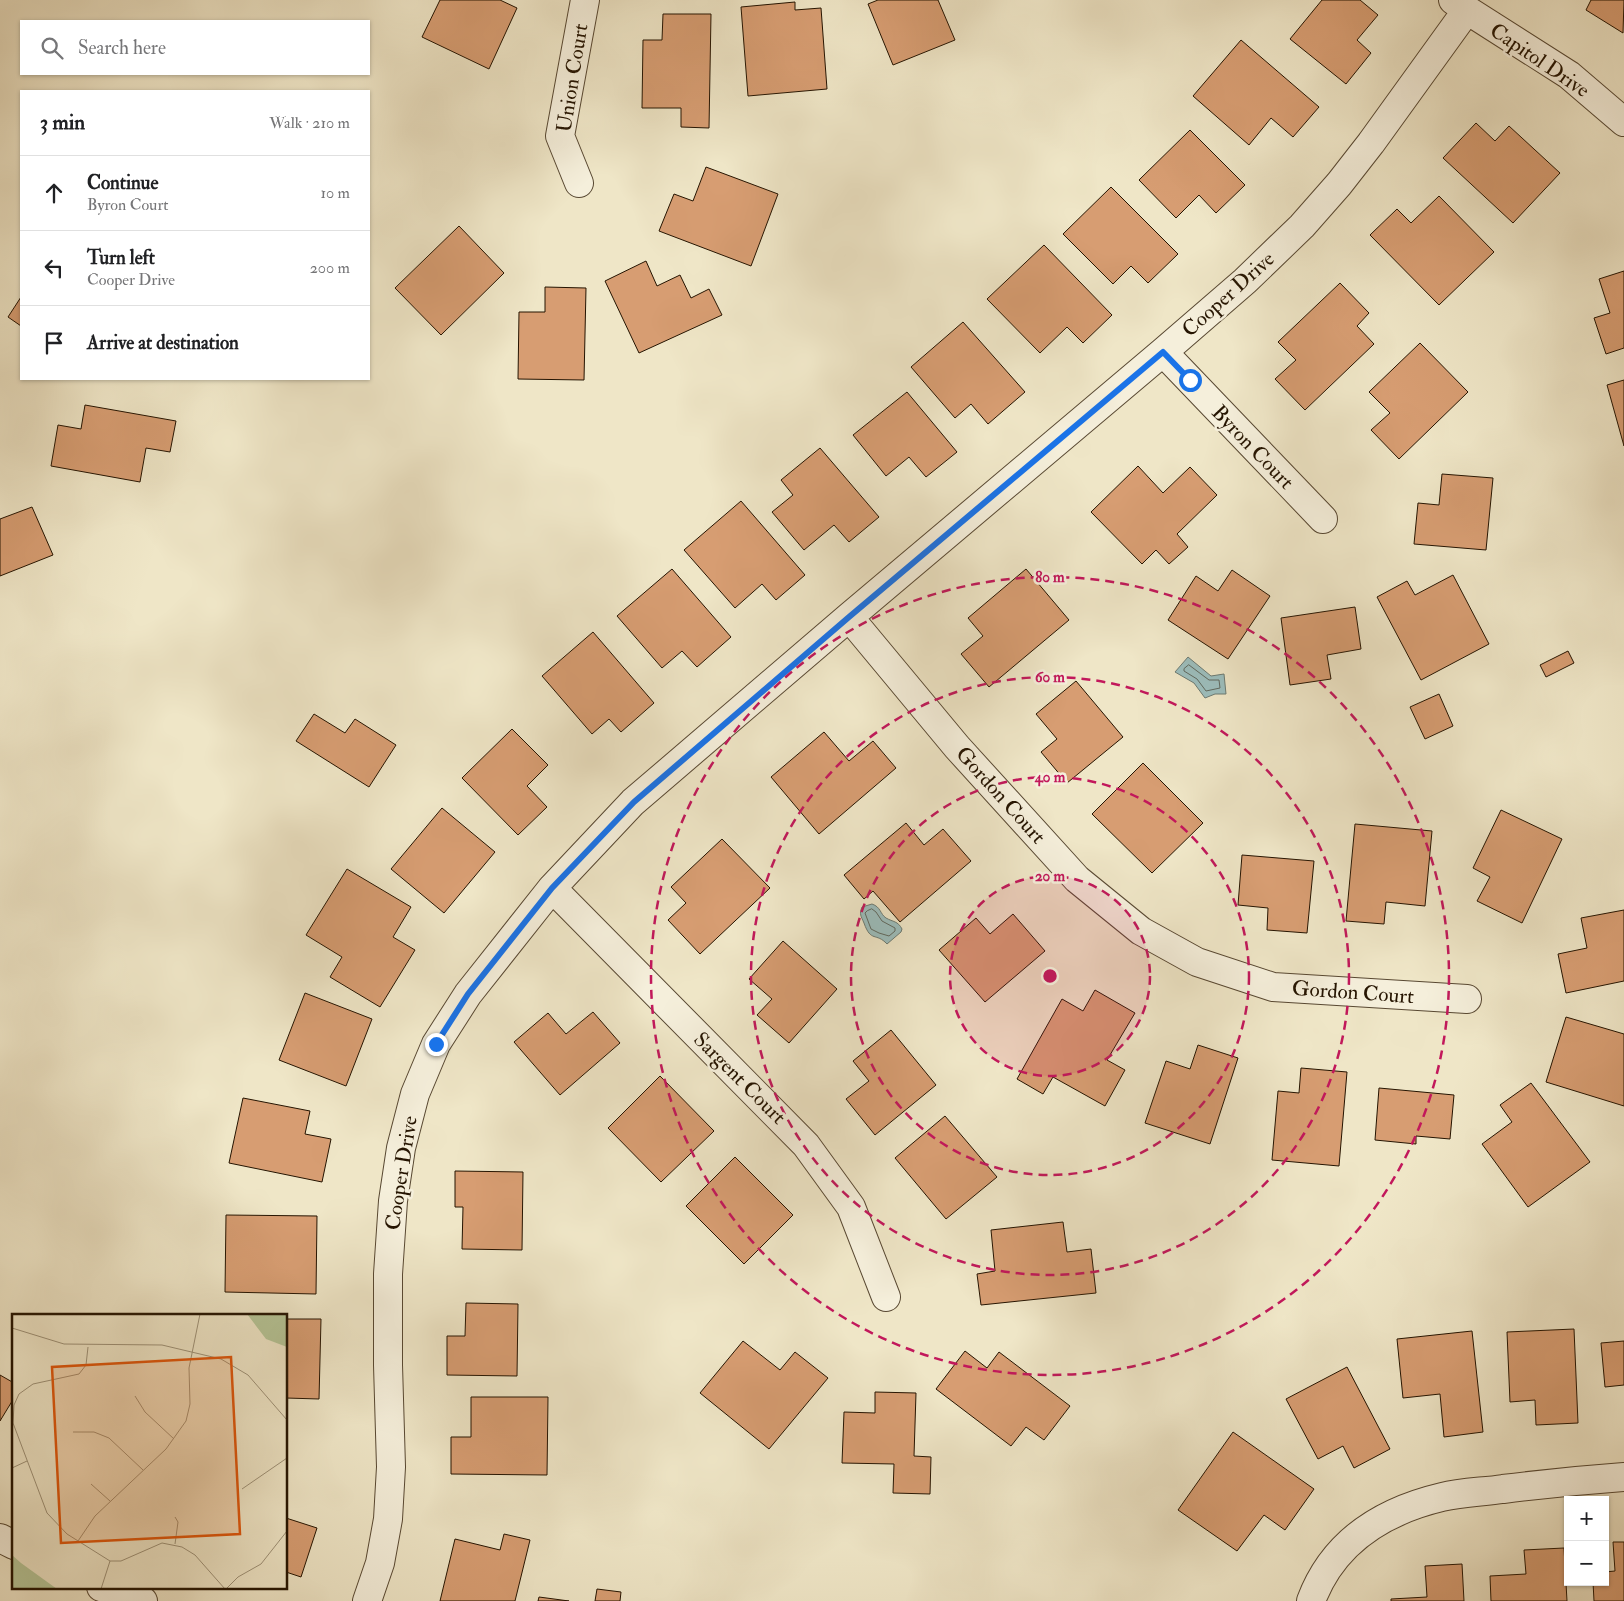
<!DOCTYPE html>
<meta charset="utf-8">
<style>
:root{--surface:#fff;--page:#f2f2f2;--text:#202124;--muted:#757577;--line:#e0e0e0}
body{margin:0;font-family:"IM FELL Double Pica",serif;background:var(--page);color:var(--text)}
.controls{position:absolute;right:15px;bottom:15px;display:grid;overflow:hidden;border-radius:0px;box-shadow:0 1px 4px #0004}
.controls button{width:45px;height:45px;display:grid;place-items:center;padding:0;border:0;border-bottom:1px solid var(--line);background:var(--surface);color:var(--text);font:25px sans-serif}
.stop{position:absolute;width:15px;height:15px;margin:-11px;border:4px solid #1a73e8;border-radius:50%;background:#fff}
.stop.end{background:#1a73e8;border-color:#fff;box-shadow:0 1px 5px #0008}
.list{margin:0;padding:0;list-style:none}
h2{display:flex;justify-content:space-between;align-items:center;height:65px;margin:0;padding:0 20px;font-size:21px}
h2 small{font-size:16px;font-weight:400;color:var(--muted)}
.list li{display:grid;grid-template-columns:32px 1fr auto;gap:15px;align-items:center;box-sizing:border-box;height:75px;padding:0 20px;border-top:1px solid var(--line)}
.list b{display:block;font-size:19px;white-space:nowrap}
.list p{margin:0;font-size:16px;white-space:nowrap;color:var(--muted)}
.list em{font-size:16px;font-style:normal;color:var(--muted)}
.icon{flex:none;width:28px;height:28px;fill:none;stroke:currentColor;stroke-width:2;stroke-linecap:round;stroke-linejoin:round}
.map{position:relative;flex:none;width:1624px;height:1601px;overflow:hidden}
.search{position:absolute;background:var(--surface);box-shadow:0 1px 4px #0004;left:20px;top:20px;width:350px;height:55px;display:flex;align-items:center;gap:12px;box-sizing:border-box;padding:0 18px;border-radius:0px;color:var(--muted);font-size:19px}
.panel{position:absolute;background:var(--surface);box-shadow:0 1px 4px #0004;left:20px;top:90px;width:350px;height:290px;border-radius:0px}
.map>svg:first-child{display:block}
</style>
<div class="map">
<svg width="1624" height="1601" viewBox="0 0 1624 1601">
<rect width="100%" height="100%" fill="#efe6c7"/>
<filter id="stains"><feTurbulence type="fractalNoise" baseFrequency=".004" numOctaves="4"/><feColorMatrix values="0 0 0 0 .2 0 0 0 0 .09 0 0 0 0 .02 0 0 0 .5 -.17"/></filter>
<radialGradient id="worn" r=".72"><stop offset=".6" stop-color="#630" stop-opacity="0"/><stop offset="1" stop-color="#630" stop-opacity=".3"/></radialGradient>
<path fill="#9cbebd" stroke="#6c7a72" d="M 1188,657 L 1211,676 L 1224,674 L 1226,694 L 1215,694 L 1205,698 L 1194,683 L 1175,672 Z
M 872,904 C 881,907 880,914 886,918 C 893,922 898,921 902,929 L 901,932 L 887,944 C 876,932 871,943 864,923 C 861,916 859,914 862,907 Z"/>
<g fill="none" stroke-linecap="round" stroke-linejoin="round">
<path stroke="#60695f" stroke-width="1" d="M 1189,665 L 1209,680 L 1219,680 L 1220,688 L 1206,691 L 1197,679 L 1184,671 L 1184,669 Z
M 872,909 L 876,912 L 882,921 L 895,928 L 895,931 L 889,936 L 879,933 L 871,929 L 865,913 L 867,911 Z"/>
</g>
<path fill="#d79d72" stroke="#251401" d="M 440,0 L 500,0 L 517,8 L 489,69 L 422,37 Z
M 878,0 L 938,0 L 955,40 L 893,65 L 868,4 Z
M 1322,0 L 1360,0 L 1378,15 L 1357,40 L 1371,53 L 1346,84 L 1290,39 Z
M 1591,0 L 1624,0 L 1623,33 L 1586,10 Z
M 795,2 L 795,10 L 821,8 L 827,89 L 748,96 L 741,7 Z
M 663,14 L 711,14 L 709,128 L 681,127 L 681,108 L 642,108 L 643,40 L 662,40 Z
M 1241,40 L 1319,107 L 1293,137 L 1271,118 L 1249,145 L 1193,96 Z
M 1476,123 L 1495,141 L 1509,126 L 1560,173 L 1513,223 L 1443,158 Z
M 1190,130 L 1245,185 L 1216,213 L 1199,195 L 1176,218 L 1139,180 Z
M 706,167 L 778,194 L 751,266 L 659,231 L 674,194 L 693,201 Z
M 1111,187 L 1178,254 L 1148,283 L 1131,266 L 1113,284 L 1063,234 Z
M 1439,196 L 1494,252 L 1439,305 L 1370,235 L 1397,209 L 1411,223 Z
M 459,226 L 504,273 L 441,335 L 395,288 Z
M 1044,245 L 1112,315 L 1083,343 L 1067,327 L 1040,353 L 987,299 Z
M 646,261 L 657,286 L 680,275 L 691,298 L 709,289 L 722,315 L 639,353 L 605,281 Z
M 1624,271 L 1624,348 L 1606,354 L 1594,318 L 1610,313 L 1599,279 Z
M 1340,283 L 1369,313 L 1357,326 L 1374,344 L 1305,410 L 1275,379 L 1296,360 L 1278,342 Z
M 545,287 L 586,288 L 584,380 L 518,379 L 519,312 L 545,312 Z
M 21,297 L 21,326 L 8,317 Z
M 963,322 L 1025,392 L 988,424 L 971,404 L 955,418 L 911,367 Z
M 1420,343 L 1468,392 L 1399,459 L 1371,430 L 1390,413 L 1369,392 Z
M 1624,380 L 1624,446 L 1607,385 Z
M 907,392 L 957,452 L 926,477 L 909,457 L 886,476 L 853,435 Z
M 85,405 L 176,421 L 170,452 L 146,448 L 140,482 L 51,466 L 58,425 L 81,429 Z
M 820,448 L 879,517 L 849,542 L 834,525 L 804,550 L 772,512 L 793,495 L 781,480 Z
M 1138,466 L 1163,493 L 1190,467 L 1217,495 L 1177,534 L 1188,547 L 1169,564 L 1156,550 L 1142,564 L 1091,512 Z
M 1442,474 L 1493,478 L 1486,550 L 1414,544 L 1418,503 L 1439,505 Z
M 741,501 L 805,575 L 776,600 L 762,584 L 735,608 L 684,550 Z
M 32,507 L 53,555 L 0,576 L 0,519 Z
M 672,569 L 731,637 L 697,667 L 682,651 L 662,668 L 617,616 Z
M 1026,569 L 1069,620 L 989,687 L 961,654 L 983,636 L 968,618 Z
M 1232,570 L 1270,596 L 1228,659 L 1168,620 L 1196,576 L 1218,591 Z
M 1453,575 L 1489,644 L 1421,680 L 1377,597 L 1407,581 L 1415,595 Z
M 1355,607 L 1361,649 L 1327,655 L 1331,679 L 1290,685 L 1281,618 Z
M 593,632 L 654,703 L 621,732 L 609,719 L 592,734 L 542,676 Z
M 1568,651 L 1574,663 L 1546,677 L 1540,665 Z
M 1076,681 L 1123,737 L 1067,783 L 1041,752 L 1057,739 L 1036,714 Z
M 1439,694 L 1453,726 L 1425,739 L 1410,707 Z
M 314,714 L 345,733 L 355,719 L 396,745 L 369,787 L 296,741 Z
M 512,729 L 548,765 L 527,786 L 547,807 L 518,835 L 462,778 Z
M 824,732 L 849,761 L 873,741 L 896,768 L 819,834 L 771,777 Z
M 1143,763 L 1203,823 L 1152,873 L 1092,814 Z
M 442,808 L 495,852 L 444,913 L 391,869 Z
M 1501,810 L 1562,839 L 1522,923 L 1477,901 L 1490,877 L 1473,868 Z
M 906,823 L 924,845 L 943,829 L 971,861 L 900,922 L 873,891 L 864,899 L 844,875 Z
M 1355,824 L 1432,831 L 1425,906 L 1386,902 L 1384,924 L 1346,921 Z
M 722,839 L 770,888 L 700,954 L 668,920 L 686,903 L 671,887 Z
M 1242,855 L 1314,861 L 1307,933 L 1267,930 L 1268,908 L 1238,905 Z
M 347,869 L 411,907 L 393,937 L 415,950 L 380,1007 L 330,977 L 342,957 L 306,935 Z
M 1624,910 L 1624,981 L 1566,993 L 1558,954 L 1587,948 L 1581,918 Z
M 1013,914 L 1045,951 L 985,1002 L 939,950 L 976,918 L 990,934 Z
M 783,941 L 837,989 L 789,1043 L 757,1015 L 772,999 L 749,979 Z
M 1095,990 L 1135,1013 L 1107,1060 L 1125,1070 L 1105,1106 L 1053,1077 L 1043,1094 L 1017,1079 L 1062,999 L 1083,1011 Z
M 305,993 L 372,1019 L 346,1086 L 279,1060 Z
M 593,1012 L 620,1043 L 560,1095 L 514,1042 L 548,1013 L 566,1034 Z
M 1566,1017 L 1624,1034 L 1624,1106 L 1546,1082 Z
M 891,1030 L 936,1085 L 875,1135 L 846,1099 L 869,1081 L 853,1061 Z
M 1198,1045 L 1238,1058 L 1210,1144 L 1145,1123 L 1166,1061 L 1190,1069 Z
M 1301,1068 L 1347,1072 L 1339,1166 L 1272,1160 L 1278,1091 L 1299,1093 Z
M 660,1076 L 714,1131 L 661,1182 L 608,1128 Z
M 1531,1083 L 1590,1162 L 1528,1207 L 1482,1144 L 1512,1122 L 1500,1105 Z
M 1379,1088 L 1454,1095 L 1450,1139 L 1416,1136 L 1416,1144 L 1375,1140 Z
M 243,1098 L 310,1111 L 305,1134 L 331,1139 L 322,1182 L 229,1163 Z
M 945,1116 L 997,1177 L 946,1219 L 895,1158 Z
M 735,1157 L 793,1215 L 744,1264 L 686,1206 Z
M 455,1171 L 523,1172 L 522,1250 L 462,1249 L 463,1207 L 455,1207 Z
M 226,1215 L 317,1216 L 316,1294 L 225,1292 Z
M 1063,1222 L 1067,1252 L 1091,1249 L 1096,1293 L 981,1305 L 977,1274 L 995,1271 L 991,1230 Z
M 466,1303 L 518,1304 L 517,1376 L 447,1375 L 447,1336 L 465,1336 Z
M 286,1319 L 321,1319 L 319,1399 L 286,1398 Z
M 1574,1329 L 1578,1423 L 1536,1425 L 1535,1400 L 1510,1402 L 1507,1332 Z
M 1472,1331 L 1483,1432 L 1444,1437 L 1440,1394 L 1403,1398 L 1397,1339 Z
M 743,1341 L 780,1370 L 795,1352 L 828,1378 L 769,1449 L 700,1393 Z
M 1624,1341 L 1624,1385 L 1605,1387 L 1601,1343 Z
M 965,1351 L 987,1368 L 999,1352 L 1070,1406 L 1044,1440 L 1026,1427 L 1011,1446 L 936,1389 Z
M 1347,1367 L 1390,1449 L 1354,1468 L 1343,1446 L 1318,1459 L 1286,1399 Z
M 0,1375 L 14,1383 L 14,1398 L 0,1421 Z
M 875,1392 L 916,1393 L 914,1456 L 931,1457 L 930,1494 L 893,1493 L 894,1464 L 842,1463 L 844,1412 L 875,1413 Z
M 471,1397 L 548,1397 L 547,1475 L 451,1474 L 451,1437 L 471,1437 Z
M 1233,1432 L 1314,1489 L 1285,1530 L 1264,1515 L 1237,1551 L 1178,1510 Z
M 286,1518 L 317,1528 L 301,1577 L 286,1572 Z
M 504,1534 L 530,1540 L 515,1601 L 440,1601 L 455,1539 L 500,1550 Z
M 1613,1542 L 1624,1542 L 1624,1601 L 1594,1601 L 1593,1582 L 1605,1582 L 1605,1572 L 1615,1571 Z
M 1564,1548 L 1567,1601 L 1491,1601 L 1490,1576 L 1526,1574 L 1524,1550 Z
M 1462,1564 L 1464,1601 L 1391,1601 L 1391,1599 L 1427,1597 L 1425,1566 Z
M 597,1589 L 621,1592 L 620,1601 L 595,1601 Z
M 539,1597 L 569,1601 L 538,1601 Z"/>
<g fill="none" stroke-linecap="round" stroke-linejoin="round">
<defs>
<path id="minor" d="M 1453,0 L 1467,10 L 1569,75 L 1624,122
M 579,183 L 560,136 L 585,0
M 1163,352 L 1323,519
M 849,617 L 957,747 L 1077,879 L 1141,931 L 1197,962 L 1273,987 L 1467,999
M 552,888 L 806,1145 L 851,1207 L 886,1297
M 0,1538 L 14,1545
M 101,1587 L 143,1601
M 367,1601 L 380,1563 L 388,1519 L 391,1467 L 388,1365 L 388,1274 L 393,1201 L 401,1148 L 415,1094 L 436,1044 L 468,994 L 552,888 L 633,802 L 849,617 L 1163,352 L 1245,281 L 1302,226 L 1339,184 L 1371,143 L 1467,10
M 1311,1601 C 1333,1542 1383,1511 1442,1497 C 1462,1492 1483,1492 1503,1489 C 1543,1484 1583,1480 1624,1477"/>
</defs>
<use href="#minor" stroke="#584832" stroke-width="30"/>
<use href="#minor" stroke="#f5efdb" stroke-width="28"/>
</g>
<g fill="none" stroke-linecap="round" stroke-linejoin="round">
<path stroke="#1a73e8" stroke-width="6" d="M 436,1044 L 468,994 L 552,888 L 634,802 L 849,617 L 1163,352 L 1190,380"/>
</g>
<circle cx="1050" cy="976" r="100" fill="#c2185b" fill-opacity=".12"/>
<g fill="none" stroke="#c2185b" stroke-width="2.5" stroke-dasharray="9 6">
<circle cx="1050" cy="976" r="100"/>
<circle cx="1050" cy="976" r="199"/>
<circle cx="1050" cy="976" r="299"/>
<circle cx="1050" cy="976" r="399"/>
</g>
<g text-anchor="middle" stroke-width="5" stroke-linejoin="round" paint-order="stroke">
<g font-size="21" fill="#251401" stroke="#f5efdb">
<text transform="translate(1540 60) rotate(34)" y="7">Capitol Drive</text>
<text transform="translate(572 78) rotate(-81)" y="7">Union Court</text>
<text transform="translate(1228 294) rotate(-42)" y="7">Cooper Drive</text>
<text transform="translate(1253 447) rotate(46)" y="7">Byron Court</text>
<text transform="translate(1001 795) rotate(48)" y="7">Gordon Court</text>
<text transform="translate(1353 992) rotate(4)" y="7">Gordon Court</text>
<text transform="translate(740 1078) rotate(45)" y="7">Sargent Court</text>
<text transform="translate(401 1173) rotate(-81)" y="7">Cooper Drive</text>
</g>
</g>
<g transform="translate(12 1314)">
<rect width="275" height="275" fill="#efe6c7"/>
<path d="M 235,0 L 275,0 L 275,33 L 254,25 ZM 0,241 L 9,249 L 45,275 L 0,275 Z" fill="#b6c698"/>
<path fill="none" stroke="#9e9278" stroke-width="1" d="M 0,14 L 52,30 L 150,31 L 209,45 L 236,61 L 275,106M 76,33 L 74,51 L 67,60 L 21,70 L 7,80 L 2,91 L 1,109 L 35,199 L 55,220 L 98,247 L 109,247 L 150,229 L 170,233 L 183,241 L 213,275M 123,82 L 133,98 L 162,125M 61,118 L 82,118 L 97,124 L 131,156M 0,154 L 15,147M 79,170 L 98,187M 230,175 L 275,144M 66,227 L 83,202 L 154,135 L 174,107 L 178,90 L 177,54 L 188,0M 163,230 L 166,208 L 163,203M 89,275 L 98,247M 214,275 L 226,263 L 249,250 L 275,217"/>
<path fill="#de560b" fill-opacity="0.15" stroke="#de560b" stroke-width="2.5" d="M 219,43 L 228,220 L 49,229 L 40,53 Z"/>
<rect width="275" height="275" fill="none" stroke="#251401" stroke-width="2.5"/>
</g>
<circle cx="1050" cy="976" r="8" fill="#c2185b" stroke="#f5efdb" stroke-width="2.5"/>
<g font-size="15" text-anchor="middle" font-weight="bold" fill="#c2185b" stroke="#f5efdb" stroke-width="5" stroke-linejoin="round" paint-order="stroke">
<text x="1050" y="582">80 m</text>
<text x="1050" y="682">60 m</text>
<text x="1050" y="782">40 m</text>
<text x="1050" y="881">20 m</text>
</g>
<rect width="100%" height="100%" filter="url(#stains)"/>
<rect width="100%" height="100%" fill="url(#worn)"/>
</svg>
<div class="controls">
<button>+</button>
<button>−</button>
</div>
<div class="stop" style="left:1190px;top:380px"></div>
<div class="stop end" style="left:436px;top:1044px"></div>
<div class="search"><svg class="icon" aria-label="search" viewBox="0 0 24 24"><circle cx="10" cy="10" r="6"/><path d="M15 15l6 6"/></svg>Search here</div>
<section class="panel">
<h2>3 min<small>Walk · 210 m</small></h2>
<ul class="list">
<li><svg class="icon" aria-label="ahead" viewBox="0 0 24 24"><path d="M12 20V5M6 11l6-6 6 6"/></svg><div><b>Continue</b><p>Byron Court</p></div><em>10 m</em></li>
<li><svg class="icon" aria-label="left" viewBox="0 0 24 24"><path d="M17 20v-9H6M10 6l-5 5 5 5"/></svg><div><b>Turn left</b><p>Cooper Drive</p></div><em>200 m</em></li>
<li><svg class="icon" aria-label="arrive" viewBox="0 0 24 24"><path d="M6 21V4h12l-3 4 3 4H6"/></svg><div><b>Arrive at destination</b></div></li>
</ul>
</section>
</div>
